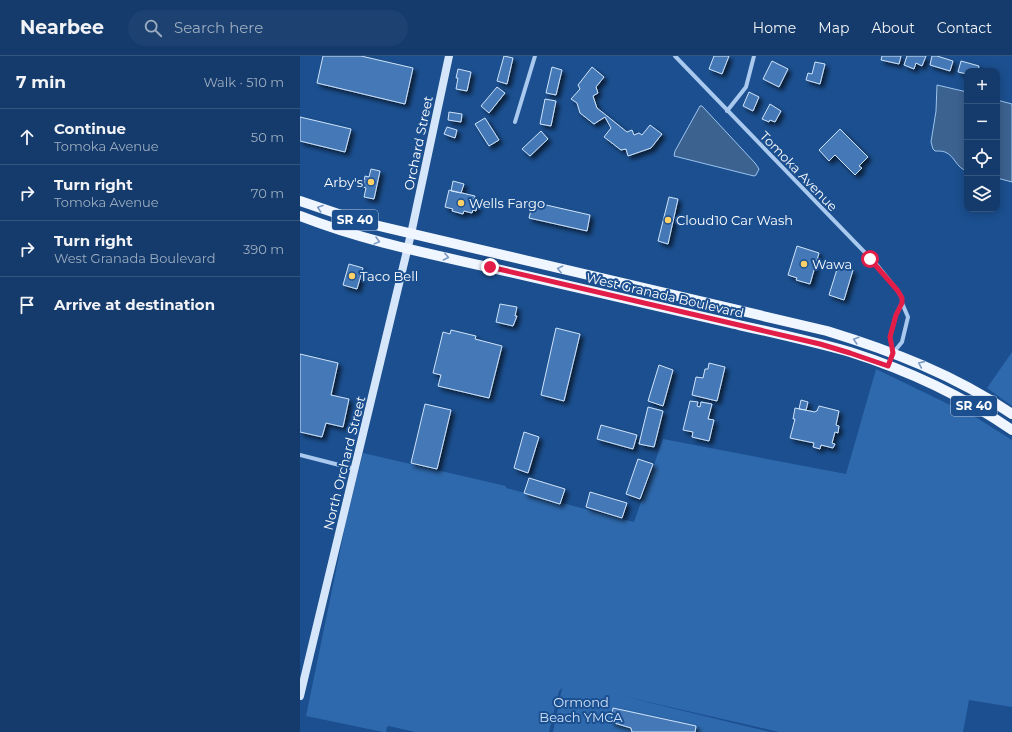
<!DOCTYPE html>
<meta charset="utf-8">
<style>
:root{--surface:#143b6b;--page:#1d4271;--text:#f1f3f6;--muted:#9dadc1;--line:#33557e}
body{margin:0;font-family:Montserrat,sans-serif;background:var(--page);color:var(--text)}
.controls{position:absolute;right:12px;top:12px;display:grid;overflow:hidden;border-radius:8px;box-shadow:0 2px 10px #0003}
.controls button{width:36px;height:36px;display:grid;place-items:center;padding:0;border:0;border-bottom:1px solid var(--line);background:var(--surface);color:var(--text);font:20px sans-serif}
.stop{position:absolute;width:12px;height:12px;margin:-9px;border:3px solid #e11d48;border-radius:50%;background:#fff}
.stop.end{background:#e11d48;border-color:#fff;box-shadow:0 1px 4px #0008}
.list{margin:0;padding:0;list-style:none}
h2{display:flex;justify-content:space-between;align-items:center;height:52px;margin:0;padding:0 16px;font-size:17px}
h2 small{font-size:13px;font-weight:400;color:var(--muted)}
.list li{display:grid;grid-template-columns:26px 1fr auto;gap:12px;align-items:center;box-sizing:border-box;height:56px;padding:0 16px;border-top:1px solid var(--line)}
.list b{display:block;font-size:15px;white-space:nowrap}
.list p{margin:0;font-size:13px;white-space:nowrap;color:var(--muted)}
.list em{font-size:13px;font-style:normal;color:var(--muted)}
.icon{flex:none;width:22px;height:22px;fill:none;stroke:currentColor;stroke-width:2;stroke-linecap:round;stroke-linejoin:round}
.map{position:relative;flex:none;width:712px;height:676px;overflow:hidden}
header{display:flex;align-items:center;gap:24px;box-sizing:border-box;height:56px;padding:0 20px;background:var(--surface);border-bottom:1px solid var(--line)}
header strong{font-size:19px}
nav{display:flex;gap:22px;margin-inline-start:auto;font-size:14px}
.search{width:280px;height:36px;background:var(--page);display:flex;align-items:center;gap:10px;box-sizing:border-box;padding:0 14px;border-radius:22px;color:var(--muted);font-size:15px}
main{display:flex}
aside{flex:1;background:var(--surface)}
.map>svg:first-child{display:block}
</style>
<header>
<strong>Nearbee</strong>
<div class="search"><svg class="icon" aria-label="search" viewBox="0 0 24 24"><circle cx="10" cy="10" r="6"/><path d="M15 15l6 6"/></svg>Search here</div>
<nav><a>Home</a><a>Map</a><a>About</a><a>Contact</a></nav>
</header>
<main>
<aside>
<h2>7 min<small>Walk · 510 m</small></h2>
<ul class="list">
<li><svg class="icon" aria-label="ahead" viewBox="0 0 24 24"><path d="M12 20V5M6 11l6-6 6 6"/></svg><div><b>Continue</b><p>Tomoka Avenue</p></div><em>50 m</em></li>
<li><svg class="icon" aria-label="right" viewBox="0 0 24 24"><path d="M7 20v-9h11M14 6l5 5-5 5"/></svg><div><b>Turn right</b><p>Tomoka Avenue</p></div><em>70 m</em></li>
<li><svg class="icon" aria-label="right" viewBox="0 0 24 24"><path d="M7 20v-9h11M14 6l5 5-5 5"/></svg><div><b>Turn right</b><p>West Granada Boulevard</p></div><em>390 m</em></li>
<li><svg class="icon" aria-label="arrive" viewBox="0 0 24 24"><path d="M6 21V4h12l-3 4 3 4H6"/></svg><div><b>Arrive at destination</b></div></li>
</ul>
</aside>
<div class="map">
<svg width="712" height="676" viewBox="0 0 712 676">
<defs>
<filter id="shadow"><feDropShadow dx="3.5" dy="3.5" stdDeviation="2" flood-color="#0009"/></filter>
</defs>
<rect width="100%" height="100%" fill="#1b4f8f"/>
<path fill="#2e69ad" d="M 712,296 L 712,350 L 687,332 Z
M 576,313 L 677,362 L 712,384 L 712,651 L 669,644 L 663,676 L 479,676 L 322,640 L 470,676 L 253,676 L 262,632 L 259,635 L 249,676 L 115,676 L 89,670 L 87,671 L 86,676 L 83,676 L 6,660 L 46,466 L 63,397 L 206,430 L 206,432 L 334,466 L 363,383 L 546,418 Z"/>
<path fill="#3c6290" stroke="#9cc4f0" d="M 637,29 L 667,36 L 667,115 C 656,112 655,100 645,96 C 642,95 639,95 635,95 L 633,93 L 631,86 L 636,55 Z
M 697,44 L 712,48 L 712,126 L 697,122 Z
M 400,50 L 402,50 L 455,107 L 459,113 L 456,119 L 454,120 L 374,100 L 375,95 Z"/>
<path fill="#4478b7" stroke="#cfe3fa" filter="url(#shadow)" d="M 23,0 L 61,0 L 113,12 L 105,48 L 17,27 Z
M 204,0 L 213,2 L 207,28 L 197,25 Z
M 414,0 L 429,0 L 422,18 L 409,13 Z
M 582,0 L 601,0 L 599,8 L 581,4 Z
M 607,0 L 626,0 L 622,10 L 616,7 L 614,13 L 604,9 Z
M 632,0 L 637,0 L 653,5 L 650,15 L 630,9 Z
M 472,5 L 488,13 L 479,31 L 463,23 Z
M 661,5 L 679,10 L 678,15 L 667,15 L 667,18 L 658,16 Z
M 515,6 L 525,8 L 520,28 L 506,24 L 508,17 L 512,18 Z
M 252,11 L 262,14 L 256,39 L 246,37 Z
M 292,11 L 304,21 L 296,31 L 298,37 L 293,40 L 297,52 L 327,76 L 332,74 L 334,79 L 339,77 L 342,79 L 350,69 L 362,78 L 351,92 L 328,100 L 326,93 L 321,94 L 304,81 L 311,72 L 305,61 L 294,68 L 280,57 L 277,47 L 271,43 L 280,33 L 278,29 Z
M 158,13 L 171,16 L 167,35 L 156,33 L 158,22 L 156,22 Z
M 197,31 L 205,37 L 189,57 L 181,50 Z
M 449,36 L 459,41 L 453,55 L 443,50 Z
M 245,43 L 256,45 L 251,70 L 240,68 Z
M 470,48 L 481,55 L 475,66 L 470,64 L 469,66 L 462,63 Z
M 149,56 L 162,58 L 161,66 L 148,64 Z
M 0,61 L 51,73 L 45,96 L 0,85 Z
M 185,62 L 199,84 L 189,90 L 175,68 Z
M 147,71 L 157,74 L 155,82 L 144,78 Z
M 540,73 L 568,101 L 559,110 L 562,112 L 555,119 L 535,99 L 529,105 L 519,94 Z
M 241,75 L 248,83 L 230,100 L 222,93 Z
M 71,113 L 80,115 L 74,143 L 64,141 L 66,132 L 63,131 L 65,120 L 69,121 Z
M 153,125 L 164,128 L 161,137 L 151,135 Z
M 149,134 L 175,140 L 174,143 L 178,144 L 176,155 L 173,154 L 172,157 L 164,155 L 163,158 L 152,155 L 153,153 L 145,151 Z
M 369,141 L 378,143 L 368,188 L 358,185 Z
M 233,146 L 290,159 L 287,175 L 229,162 Z
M 497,190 L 519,197 L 510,228 L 496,224 L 497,222 L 488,219 Z
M 49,208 L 63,212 L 57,233 L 43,229 Z
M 538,210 L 553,214 L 544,244 L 529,239 Z
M 200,248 L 217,251 L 215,260 L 217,260 L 213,270 L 196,266 Z
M 256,272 L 280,278 L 264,345 L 241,339 Z
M 151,274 L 176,280 L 175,283 L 202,290 L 189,342 L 138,330 L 141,319 L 133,317 L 143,276 L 150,278 Z
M 0,298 L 38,307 L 31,339 L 49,343 L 43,371 L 26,367 L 22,381 L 0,376 Z
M 409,307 L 425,311 L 417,345 L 392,339 L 396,321 L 403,322 L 405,313 L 408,313 Z
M 359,309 L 373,314 L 363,350 L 348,345 Z
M 501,344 L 508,346 L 506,354 L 499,353 Z
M 390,345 L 398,346 L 397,350 L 400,351 L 401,346 L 412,348 L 408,363 L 414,364 L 409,385 L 392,381 L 393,376 L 383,374 Z
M 125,348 L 151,354 L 137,413 L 111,407 Z
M 519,350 L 539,355 L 536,369 L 539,370 L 538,377 L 535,376 L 532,387 L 535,388 L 533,392 L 521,389 L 520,393 L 513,391 L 514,387 L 490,382 L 495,363 L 493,363 L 495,352 L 515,356 L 516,355 L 517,355 Z
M 348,351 L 363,355 L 354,391 L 339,388 Z
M 301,369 L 337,379 L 333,393 L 297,383 Z
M 224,376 L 239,381 L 228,417 L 214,412 Z
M 338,403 L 353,408 L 340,443 L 326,438 Z
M 229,422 L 265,433 L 260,448 L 224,437 Z
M 290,436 L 327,447 L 322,462 L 286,451 Z
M 313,652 L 396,670 L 395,676 L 332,676 L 331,672 L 311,666 Z"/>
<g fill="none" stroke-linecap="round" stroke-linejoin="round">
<path stroke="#a9c9ee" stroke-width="4" d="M 375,0 L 577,209 L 598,235 L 602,242 L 602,247 L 608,261 L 602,286 L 593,297 L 588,309
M 427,55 L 446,31 L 454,0
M 215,66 L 235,0
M 593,297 L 590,281 L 596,259 L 602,247
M 0,399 L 55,413"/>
<path stroke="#d6e6fa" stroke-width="8" d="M 0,640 L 111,178 L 149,0"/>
<path stroke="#f0f6ff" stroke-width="10" d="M 0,145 L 62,166 L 527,275 C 592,295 655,319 712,358
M 0,160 C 61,184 125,197 188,211 C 269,230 349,248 430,267 C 470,276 511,285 550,296 C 607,314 663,340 712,374"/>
</g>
<defs><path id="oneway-chevron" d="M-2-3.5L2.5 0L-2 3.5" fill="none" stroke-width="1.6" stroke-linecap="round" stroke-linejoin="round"/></defs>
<g stroke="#7b9ac1">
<use href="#oneway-chevron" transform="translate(20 152) rotate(-160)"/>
<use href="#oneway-chevron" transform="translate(77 185) rotate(15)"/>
<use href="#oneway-chevron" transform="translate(146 201) rotate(13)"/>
<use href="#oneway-chevron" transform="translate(260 213) rotate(-167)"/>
<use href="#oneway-chevron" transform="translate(556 284) rotate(-163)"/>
<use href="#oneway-chevron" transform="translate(621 308) rotate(-156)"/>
</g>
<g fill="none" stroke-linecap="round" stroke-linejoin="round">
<path stroke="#e11d48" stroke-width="5" d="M 190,211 L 520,288 L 550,297 L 588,310 L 593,297 L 590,281 L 596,259 L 602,247 L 602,242 L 598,235 L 570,203"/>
</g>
<g fill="#ffd166" stroke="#1b4f8f" stroke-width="1.5">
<circle cx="71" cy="126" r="4"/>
<circle cx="161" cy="147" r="4"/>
<circle cx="368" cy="164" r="4"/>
<circle cx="504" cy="208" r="4"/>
<circle cx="52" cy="220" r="4"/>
</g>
<g text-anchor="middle" stroke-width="4" stroke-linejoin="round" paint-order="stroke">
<g fill="#1b4f8f" stroke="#bbcadd" stroke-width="1">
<rect x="32" y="154" width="46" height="20" rx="3"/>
<rect x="651" y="340" width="46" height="20" rx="3"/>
</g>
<g font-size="12" font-weight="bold" fill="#fff">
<text x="55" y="168">SR 40</text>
<text x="674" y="354">SR 40</text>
</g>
<g font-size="13" fill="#fff" stroke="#1b4f8f">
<text transform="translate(118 87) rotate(-78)" y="5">Orchard Street</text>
<text transform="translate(499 115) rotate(46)" y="5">Tomoka Avenue</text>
<text transform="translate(365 239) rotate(13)" y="5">West Granada Boulevard</text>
<text transform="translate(44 407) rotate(-76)" y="5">North Orchard Street</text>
</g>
<g font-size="13" fill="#fff" stroke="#1b4f8f" text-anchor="start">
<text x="63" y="131" text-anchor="end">Arby's</text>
<text x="169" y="152">Wells Fargo</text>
<text x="376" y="169">Cloud10 Car Wash</text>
<text x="512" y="213">Wawa</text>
<text x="60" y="225">Taco Bell</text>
</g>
<g font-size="13" fill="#cfe3fa" stroke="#1b4f8f">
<text x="281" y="651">Ormond<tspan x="281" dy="15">Beach YMCA</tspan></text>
</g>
</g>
</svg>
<div class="controls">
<button>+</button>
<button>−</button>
<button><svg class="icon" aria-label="locate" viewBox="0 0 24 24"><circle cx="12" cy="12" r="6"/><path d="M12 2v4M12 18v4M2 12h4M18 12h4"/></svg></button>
<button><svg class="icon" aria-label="layers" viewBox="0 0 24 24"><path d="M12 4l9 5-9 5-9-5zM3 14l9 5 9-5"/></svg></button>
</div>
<div class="stop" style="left:570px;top:203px"></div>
<div class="stop end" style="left:190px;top:211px"></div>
</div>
</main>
